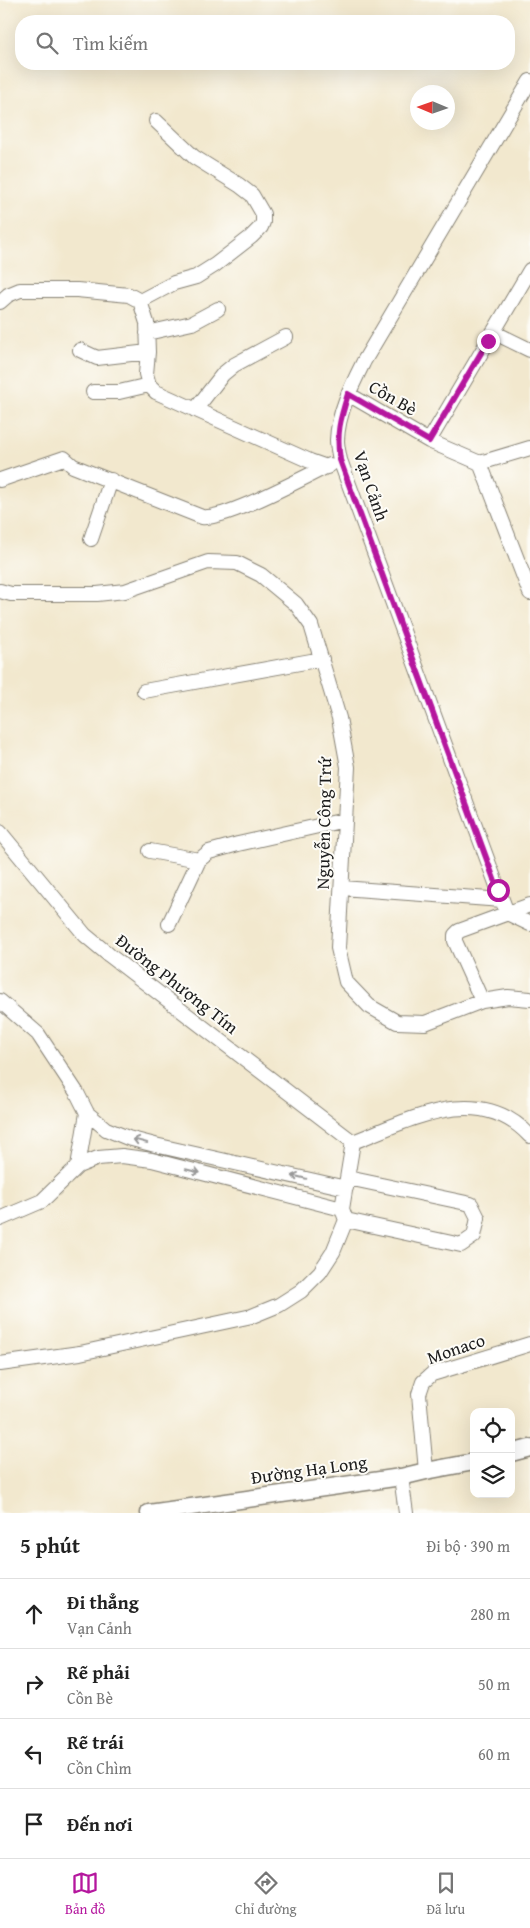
<!DOCTYPE html>
<html lang="vi">
<meta charset="utf-8">
<style>
:root{--surface:#fff;--page:#f2f2f2;--text:#222;--muted:#767676;--line:#e0e0e0;--accent:#b5179e}
body{margin:0;font-family:"Gentium Book Plus",serif;background:var(--page);color:var(--text)}
.controls{position:absolute;right:15px;bottom:15px;display:grid;overflow:hidden;border-radius:10px;box-shadow:0 5px 20px #0002}
.controls button{width:45px;height:45px;display:grid;place-items:center;padding:0;border:0;border-bottom:1px solid var(--line);background:var(--surface);color:var(--text);font:25px sans-serif}
.compass{position:absolute;left:410px;top:85px;width:45px;height:45px;border-radius:50%;background:var(--surface);box-shadow:0 5px 20px #0002;rotate:272deg}
.stop{position:absolute;width:15px;height:15px;margin:-11px;border:4px solid #b5179e;border-radius:50%;background:#fff}
.stop.end{background:#b5179e;border-color:#fff;box-shadow:0 1px 5px #0008}
.list{margin:0;padding:0;list-style:none}
h2{display:flex;justify-content:space-between;align-items:center;height:65px;margin:0;padding:0 20px;font-size:21px}
h2 small{font-size:16px;font-weight:400;color:var(--muted)}
.list li{display:grid;grid-template-columns:32px 1fr auto;gap:15px;align-items:center;box-sizing:border-box;height:70px;padding:0 20px;border-top:1px solid var(--line)}
.list b{display:block;font-size:19px;white-space:nowrap}
.list p{margin:0;font-size:16px;white-space:nowrap;color:var(--muted)}
.list em{font-size:16px;font-style:normal;color:var(--muted)}
.icon{flex:none;width:28px;height:28px;fill:none;stroke:currentColor;stroke-width:2;stroke-linecap:round;stroke-linejoin:round}
.map{position:relative;flex:none;width:530px;height:1513px;overflow:hidden}
.search{position:absolute;background:var(--surface);box-shadow:0 5px 20px #0002;left:15px;right:15px;top:15px;height:55px;display:flex;align-items:center;gap:12px;box-sizing:border-box;padding:0 18px;border-radius:20px;color:var(--muted);font-size:19px}
.sheet{height:345px;background:var(--surface)}
nav{display:flex;justify-content:space-around;align-items:center;box-sizing:border-box;height:70px;border-top:1px solid var(--line);background:var(--surface);font-size:14px;color:var(--muted)}
nav a{display:grid;justify-items:center;gap:2px}
nav .on{color:var(--accent)}
.map>svg:first-child{display:block}
</style>
<div class="map">
<svg width="530" height="1513" viewBox="0 0 530 1513">
<rect width="100%" height="100%" fill="#fdfcf7"/>
<filter id="ink" filterUnits="userSpaceOnUse"><feTurbulence type="fractalNoise" baseFrequency=".02" numOctaves="2"/><feDisplacementMap in="SourceGraphic" scale="10" xChannelSelector="R" yChannelSelector="G"/><feConvolveMatrix kernelMatrix="1 2 1 2 8 2 1 2 1" color-interpolation-filters="sRGB"/></filter>
<filter id="wash" filterUnits="userSpaceOnUse"><feTurbulence type="fractalNoise" baseFrequency=".0096" numOctaves="4" result="noise"/><feDisplacementMap in="SourceGraphic" scale="20" xChannelSelector="R" yChannelSelector="G"/><feGaussianBlur stdDeviation="1.12" result="paint"/><feColorMatrix in="noise" values="0 0 0 0 0 0 0 0 0 0 0 0 0 0 0 0 0 1.4 0 .05"/><feComposite in="paint" operator="in"/></filter>
<g filter="url(#wash)">
<rect width="100%" height="100%" fill="#f2e8ce"/>
</g>
<g filter="url(#ink)">
<g fill="none" stroke-linecap="round" stroke-linejoin="round">
<defs>
<path id="minor" d="M 140,301 L 174,283 L 196,277 L 215,265 L 251,237 L 261,227 L 263,222 L 263,214 L 252,195 L 239,185 L 194,157 L 156,121
M 0,302 L 8,295 L 20,290 L 77,290 L 129,295 L 140,301 L 147,323 L 148,352 L 146,374 L 149,385 L 156,392 L 310,461 L 327,467
M 493,332 L 530,350
M 147,333 L 192,323 L 218,309
M 80,350 L 97,358 L 148,352
M 93,392 L 119,392 L 149,385
M 348,394 L 429,441 L 480,463 L 530,448
M 195,410 L 223,374 L 234,365 L 286,337
M 429,441 L 530,270
M 480,463 L 530,593
M 0,480 L 64,458 L 73,466 L 202,517 C 226,520 304,477 330,465
M 91,539 L 111,480
M 0,591 L 11,594 L 97,594 L 125,591 L 208,562 L 237,563 L 261,575 L 296,604 L 311,625 L 339,718 L 348,767 L 338,948 L 346,982 L 369,1006 L 397,1022 L 425,1023 L 482,1001 L 508,997 L 530,999
M 144,691 L 322,659
M 0,832 L 85,935 L 109,955 L 353,1142
M 150,851 L 199,860
M 342,888 L 502,900
M 507,913 L 340,460 C 339,454 337,447 337,440 C 338,412 352,385 364,361 L 530,81
M 507,913 L 530,924
M 169,924 L 199,860 L 209,852 L 238,844 L 345,820
M 0,1001 L 38,1034 L 77,1093 L 87,1113 L 106,1129 L 128,1138 L 155,1145 L 346,1188
M 482,1001 L 455,941 L 455,935 L 459,931 L 530,905
M 353,1142 C 410,1120 479,1081 530,1136
M 78,1166 L 87,1113
M 0,1219 L 42,1201 L 78,1166 L 98,1158 L 122,1156 L 152,1160 L 342,1209
M 346,1220 L 461,1245 L 474,1236 L 478,1218 L 471,1204 L 348,1178
M 0,1364 L 80,1353 L 252,1316 L 279,1305 L 301,1291 L 320,1272 L 333,1252 L 346,1220 L 342,1209 L 353,1142
M 426,1471 L 419,1394 L 423,1382 L 432,1374 L 530,1344
M 401,1477 L 406,1513"/>
<path id="major" d="M 511,1453 L 530,1448
M 149,1513 L 401,1477 L 426,1471 L 474,1462"/>
</defs>
<use href="#minor" stroke="#878275" stroke-width="16"/>
<use href="#major" stroke="#878275" stroke-width="19"/>
<use href="#minor" stroke="#fff" stroke-width="14"/>
<use href="#major" stroke="#fff" stroke-width="16"/>
</g>
<defs><path id="oneway-shaft" d="M-6 0H5M1.5-3L5.5 0L1.5 3" fill="none" stroke-width="1.6" stroke-linecap="round" stroke-linejoin="round" transform="scale(1.25)"/></defs>
<g stroke="#999">
<use href="#oneway-shaft" transform="translate(140 1141) rotate(-165)"/>
<use href="#oneway-shaft" transform="translate(193 1171) rotate(14)"/>
<use href="#oneway-shaft" transform="translate(299 1177) rotate(-167)"/>
</g>
</g>
<g fill="none" stroke-linecap="round" stroke-linejoin="round" filter="url(#ink)">
<path stroke="#b5179e" stroke-width="6" d="M 488,341 L 429,441 L 348,394 C 340,420 336,433 340,460 L 498,890"/>
</g>
<g text-anchor="middle" stroke-width="4" stroke-linejoin="round" paint-order="stroke">
<g font-size="18" fill="#1c1c1c" stroke="#fdfcf7">
<text transform="translate(393 398) rotate(30)" y="6">Cồn Bè</text>
<text transform="translate(371 486) rotate(71)" y="6">Vạn Cảnh</text>
<text transform="translate(324 823) rotate(-89)" y="6">Nguyễn Công Trứ</text>
<text transform="translate(177 984) rotate(38)" y="6">Đường Phượng Tím</text>
<text transform="translate(456 1349) rotate(-19)" y="6">Monaco</text>
<text transform="translate(309 1470) rotate(-8)" y="6">Đường Hạ Long</text>
</g>
</g>
</svg>
<div class="controls">
<button><svg class="icon" aria-label="locate" viewBox="0 0 24 24"><circle cx="12" cy="12" r="6"/><path d="M12 2v4M12 18v4M2 12h4M18 12h4"/></svg></button>
<button><svg class="icon" aria-label="layers" viewBox="0 0 24 24"><path d="M12 4l9 5-9 5-9-5zM3 14l9 5 9-5"/></svg></button>
</div>
<svg class="compass" viewBox="-18 -18 36 36"><path d="M0-13l5 13h-10z" fill="#e53935"/><path d="M0 13l5-13h-10z" fill="#767676"/></svg>
<div class="stop" style="left:498px;top:890px"></div>
<div class="stop end" style="left:488px;top:341px"></div>
<div class="search"><svg class="icon" aria-label="search" viewBox="0 0 24 24"><circle cx="10" cy="10" r="6"/><path d="M15 15l6 6"/></svg>Tìm kiếm</div>
</div>
<section class="sheet">
<h2>5 phút<small>Đi bộ · 390 m</small></h2>
<ul class="list">
<li><svg class="icon" aria-label="ahead" viewBox="0 0 24 24"><path d="M12 20V5M6 11l6-6 6 6"/></svg><div><b>Đi thẳng</b><p>Vạn Cảnh</p></div><em>280 m</em></li>
<li><svg class="icon" aria-label="right" viewBox="0 0 24 24"><path d="M7 20v-9h11M14 6l5 5-5 5"/></svg><div><b>Rẽ phải</b><p>Cồn Bè</p></div><em>50 m</em></li>
<li><svg class="icon" aria-label="left" viewBox="0 0 24 24"><path d="M17 20v-9H6M10 6l-5 5 5 5"/></svg><div><b>Rẽ trái</b><p>Cồn Chìm</p></div><em>60 m</em></li>
<li><svg class="icon" aria-label="arrive" viewBox="0 0 24 24"><path d="M6 21V4h12l-3 4 3 4H6"/></svg><div><b>Đến nơi</b></div></li>
</ul>
</section>
<nav>
<a class="on"><svg class="icon" aria-label="map" viewBox="0 0 24 24"><path d="M3 6l6-2 6 2 6-2v14l-6 2-6-2-6 2zM9 4v14M15 6v14"/></svg>Bản đồ</a>
<a><svg class="icon" aria-label="directions" viewBox="0 0 24 24"><path d="M12 3l9 9-9 9-9-9zM9 14v-3h6M13 9l2 2-2 2"/></svg>Chỉ đường</a>
<a><svg class="icon" aria-label="saved" viewBox="0 0 24 24"><path d="M7 4h10v16l-5-4-5 4z"/></svg>Đã lưu</a>
</nav>
